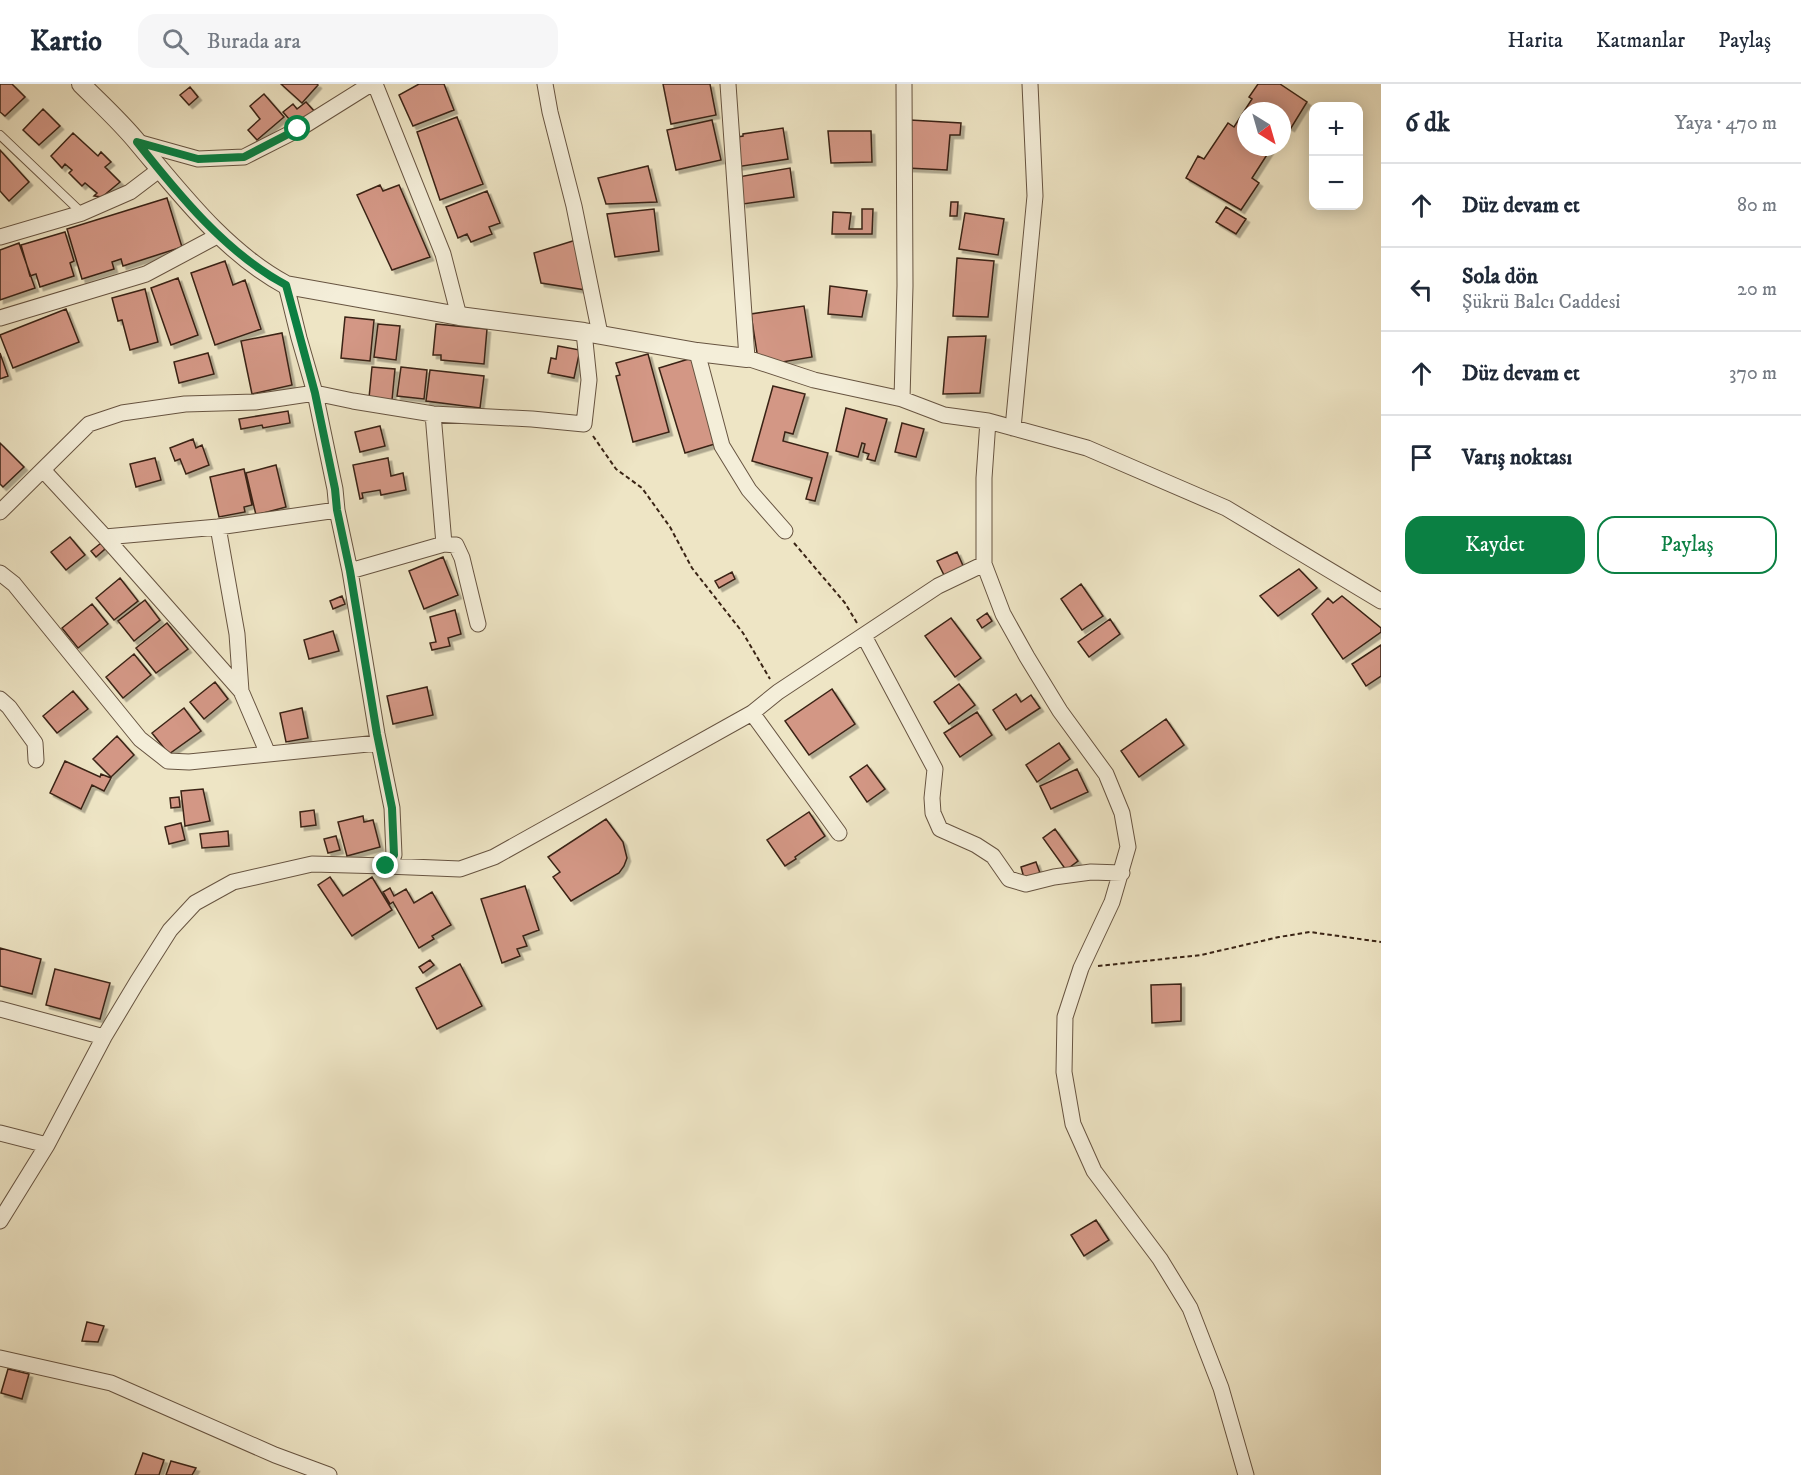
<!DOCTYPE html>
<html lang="tr">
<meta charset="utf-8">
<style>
:root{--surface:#fff;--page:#f6f6f7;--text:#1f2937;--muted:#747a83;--line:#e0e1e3;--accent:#0b8043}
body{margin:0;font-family:"IM FELL DW Pica",serif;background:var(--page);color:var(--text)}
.controls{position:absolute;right:18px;top:18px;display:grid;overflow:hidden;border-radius:12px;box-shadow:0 3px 15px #0003}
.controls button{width:54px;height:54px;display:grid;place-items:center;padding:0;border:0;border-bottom:2px solid var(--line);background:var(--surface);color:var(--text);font:30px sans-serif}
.compass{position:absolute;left:1237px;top:18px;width:54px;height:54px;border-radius:50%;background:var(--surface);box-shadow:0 3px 15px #0003;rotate:143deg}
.stop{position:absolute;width:18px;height:18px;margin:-14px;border:4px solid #0b8043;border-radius:50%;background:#fff}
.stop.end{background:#0b8043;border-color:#fff;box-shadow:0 2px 6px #0008}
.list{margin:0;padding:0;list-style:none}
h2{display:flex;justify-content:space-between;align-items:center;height:78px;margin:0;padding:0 24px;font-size:26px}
h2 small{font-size:20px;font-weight:400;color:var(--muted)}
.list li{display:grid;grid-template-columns:39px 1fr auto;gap:18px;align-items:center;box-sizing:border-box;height:84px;padding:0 24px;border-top:2px solid var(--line)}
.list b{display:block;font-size:22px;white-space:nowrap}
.list p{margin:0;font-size:20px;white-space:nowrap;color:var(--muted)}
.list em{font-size:20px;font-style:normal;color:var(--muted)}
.actions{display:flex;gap:12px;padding:18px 24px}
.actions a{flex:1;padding:14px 0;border:2px solid var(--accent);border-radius:18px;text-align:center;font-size:21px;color:var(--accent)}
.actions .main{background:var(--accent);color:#fff}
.icon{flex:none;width:33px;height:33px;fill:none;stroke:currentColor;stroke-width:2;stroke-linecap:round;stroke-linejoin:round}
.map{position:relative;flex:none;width:1381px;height:1391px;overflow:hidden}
header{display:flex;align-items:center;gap:36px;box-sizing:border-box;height:84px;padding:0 30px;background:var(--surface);border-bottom:2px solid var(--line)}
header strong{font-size:28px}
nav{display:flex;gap:33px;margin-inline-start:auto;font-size:21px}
.search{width:420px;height:54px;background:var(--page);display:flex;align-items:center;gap:15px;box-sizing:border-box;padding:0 21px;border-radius:18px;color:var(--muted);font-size:22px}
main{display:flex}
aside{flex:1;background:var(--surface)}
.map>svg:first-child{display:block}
</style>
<header>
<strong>Kartio</strong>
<div class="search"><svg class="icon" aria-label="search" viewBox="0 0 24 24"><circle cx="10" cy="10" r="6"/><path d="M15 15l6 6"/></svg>Burada ara</div>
<nav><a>Harita</a><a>Katmanlar</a><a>Paylaş</a></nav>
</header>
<main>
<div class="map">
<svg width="1381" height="1391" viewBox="0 0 1381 1391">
<defs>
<filter id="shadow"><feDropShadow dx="3.5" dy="3.5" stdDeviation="0" flood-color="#0004"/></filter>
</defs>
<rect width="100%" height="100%" fill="#eee5c5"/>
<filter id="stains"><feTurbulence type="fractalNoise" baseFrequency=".00333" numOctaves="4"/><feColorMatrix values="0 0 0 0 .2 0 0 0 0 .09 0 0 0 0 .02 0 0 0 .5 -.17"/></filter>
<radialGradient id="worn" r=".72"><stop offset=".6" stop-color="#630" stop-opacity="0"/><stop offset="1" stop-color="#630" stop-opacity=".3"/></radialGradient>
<path fill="#d39785" stroke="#3a2415" stroke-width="1.5" filter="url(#shadow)" d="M 0,0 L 12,0 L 25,13 L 5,32 L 0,28 Z
M 281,0 L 317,0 L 318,1 L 302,19 Z
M 419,0 L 444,0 L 454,26 L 413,42 L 399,11 Z
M 663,0 L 710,0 L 716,31 L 671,40 Z
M 1258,0 L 1280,0 L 1307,18 L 1291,44 L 1286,41 L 1282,47 L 1282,27 L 1246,27 L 1246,63 L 1272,63 L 1252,94 L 1259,99 L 1241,126 L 1186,94 L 1198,72 L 1204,75 L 1228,39 L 1234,43 L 1252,15 L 1249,13 Z
M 190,3 L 198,13 L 189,21 L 180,11 Z
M 264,10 L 284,33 L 257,56 L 248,46 L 260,35 L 250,22 Z
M 306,18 L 315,28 L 296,43 L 283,28 L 293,20 L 297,25 Z
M 43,25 L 60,42 L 39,61 L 23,46 Z
M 457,33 L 483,100 L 440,116 L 417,48 Z
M 712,36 L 721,76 L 676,86 L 667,46 Z
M 910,36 L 961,39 L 960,51 L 950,51 L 947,86 L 907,84 Z
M 783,44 L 788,75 L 736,83 L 731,54 L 743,52 L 743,50 Z
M 828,47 L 871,47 L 872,78 L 831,79 Z
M 73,49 L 98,72 L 101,68 L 111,78 L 105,83 L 120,98 L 102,113 L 94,112 L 97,109 L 85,99 L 82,102 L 69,89 L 72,86 L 65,80 L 62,84 L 51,72 Z
M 0,66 L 29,98 L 9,117 L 0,107 Z
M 648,82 L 657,118 L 606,120 L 598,94 Z
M 790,84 L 794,113 L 743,120 L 738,93 Z
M 380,101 L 383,107 L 399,101 L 430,173 L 392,186 L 357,111 Z
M 487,107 L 500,139 L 489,143 L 492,150 L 471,158 L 467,150 L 458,154 L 446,123 Z
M 167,114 L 182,163 L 123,182 L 121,175 L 112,178 L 114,185 L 82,195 L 67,145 Z
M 951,118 L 958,118 L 957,132 L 950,132 Z
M 1226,123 L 1246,135 L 1236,150 L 1216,138 Z
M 654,125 L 659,167 L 615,173 L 607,130 Z
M 862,125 L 873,125 L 872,150 L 832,150 L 833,128 L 851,129 L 849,145 L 862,145 Z
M 965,129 L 1004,135 L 998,171 L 959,165 Z
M 65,148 L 74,177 L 70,179 L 74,192 L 40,203 L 36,190 L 30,192 L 21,161 Z
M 576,156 L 586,206 L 541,199 L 534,169 Z
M 19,159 L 35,204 L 0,216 L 0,166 Z
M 957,174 L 994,177 L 988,233 L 953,232 Z
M 225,177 L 233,201 L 245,196 L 261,245 L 215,261 L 191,189 Z
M 178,194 L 198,251 L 171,261 L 151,204 Z
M 830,202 L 867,207 L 862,233 L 828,230 Z
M 145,205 L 158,258 L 130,266 L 122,236 L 118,237 L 112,214 Z
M 804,222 L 812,273 L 759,282 L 751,230 Z
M 66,225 L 79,258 L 13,284 L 0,251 Z
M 345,233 L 374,236 L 370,277 L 341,274 Z
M 378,240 L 400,242 L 396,276 L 374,273 Z
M 436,240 L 487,245 L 484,280 L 441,276 L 441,271 L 433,271 Z
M 282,249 L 292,301 L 252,310 L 241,257 Z
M 986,252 L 980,309 L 943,310 L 948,253 Z
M 558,262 L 580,266 L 574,294 L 548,289 L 551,274 L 556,275 Z
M 0,269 L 8,292 L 0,295 Z
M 208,269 L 214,290 L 179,299 L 174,278 Z
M 648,270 L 669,348 L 633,358 L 616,292 L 620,291 L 616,279 Z
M 692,274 L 718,359 L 685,369 L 659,284 Z
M 372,283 L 395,285 L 392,316 L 369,314 Z
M 401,283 L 427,286 L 424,315 L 397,312 Z
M 430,286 L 484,292 L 480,324 L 426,317 Z
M 773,302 L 805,310 L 793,350 L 785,348 L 783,357 L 828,369 L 815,417 L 806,415 L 812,394 L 752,377 Z
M 846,324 L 887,335 L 875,377 L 867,375 L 869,370 L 863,368 L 865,360 L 862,359 L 858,373 L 836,367 Z
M 288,327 L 290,339 L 263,344 L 262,341 L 241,345 L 239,335 Z
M 902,339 L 924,345 L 916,373 L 895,368 Z
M 380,342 L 385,362 L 360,368 L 355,348 Z
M 193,355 L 196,364 L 202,361 L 209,381 L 186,390 L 180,375 L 175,377 L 170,364 Z
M 0,359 L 24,383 L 3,403 L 0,400 Z
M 155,374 L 161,396 L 136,403 L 130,380 Z
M 388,374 L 391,392 L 403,389 L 406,406 L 381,411 L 380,406 L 362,409 L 363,414 L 360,415 L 353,381 Z
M 276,381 L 286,423 L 256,431 L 246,389 Z
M 244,385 L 252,421 L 244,423 L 245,428 L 219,433 L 210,393 Z
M 70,453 L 85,471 L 66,486 L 51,468 Z
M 101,459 L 105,465 L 96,473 L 91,467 Z
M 957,468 L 964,484 L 945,493 L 937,477 Z
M 443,473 L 458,511 L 424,525 L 409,487 Z
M 1299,485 L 1317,504 L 1278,532 L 1260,512 Z
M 732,488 L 735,495 L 719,504 L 715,497 Z
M 120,494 L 138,517 L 114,536 L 96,514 Z
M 1081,500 L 1103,532 L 1082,546 L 1061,515 Z
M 342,512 L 345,520 L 333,525 L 330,517 Z
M 1342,512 L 1381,544 L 1381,548 L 1343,575 L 1312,530 L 1328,514 L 1333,519 Z
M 145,516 L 160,536 L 134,557 L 118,537 Z
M 92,520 L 108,540 L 78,564 L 62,544 Z
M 455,526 L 461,550 L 448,554 L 450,562 L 432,566 L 430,559 L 436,558 L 430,533 Z
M 987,529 L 992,537 L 982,544 L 977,536 Z
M 951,534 L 981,574 L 955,593 L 925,552 Z
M 1110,535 L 1120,550 L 1089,573 L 1078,558 Z
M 167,539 L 188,565 L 156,589 L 136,564 Z
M 333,547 L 339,567 L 309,575 L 304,556 Z
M 1381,561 L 1381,592 L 1366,602 L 1352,580 Z
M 134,570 L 151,591 L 123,614 L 106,593 Z
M 215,598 L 228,615 L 204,635 L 190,618 Z
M 959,600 L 975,621 L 949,640 L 934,618 Z
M 427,603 L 433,631 L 393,640 L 387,612 Z
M 832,605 L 855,640 L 809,671 L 785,637 Z
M 73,607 L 88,625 L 57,649 L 43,632 Z
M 1016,610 L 1021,618 L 1031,611 L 1040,624 L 1006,646 L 993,626 Z
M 184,624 L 201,647 L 169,670 L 152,649 Z
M 302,624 L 308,654 L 286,658 L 280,629 Z
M 977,628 L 992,651 L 960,673 L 944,649 Z
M 1166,635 L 1184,661 L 1139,693 L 1121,667 Z
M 117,652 L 134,671 L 111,693 L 93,675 Z
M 1059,659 L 1070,675 L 1037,698 L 1026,681 Z
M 65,677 L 100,693 L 101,690 L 111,694 L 104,707 L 92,701 L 81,725 L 50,709 Z
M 867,681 L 885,705 L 867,718 L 850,693 Z
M 1077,685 L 1088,708 L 1051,725 L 1040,702 Z
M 203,705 L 210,737 L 185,742 L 181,707 Z
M 179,713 L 180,723 L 171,724 L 170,714 Z
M 314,726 L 316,741 L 301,743 L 300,728 Z
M 809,728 L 825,752 L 795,773 L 796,775 L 785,782 L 767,756 Z
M 363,732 L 364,738 L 373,736 L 380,763 L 347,772 L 338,738 Z
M 606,735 L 623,758 L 627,774 L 624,782 L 619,789 L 571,817 L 553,793 L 560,788 L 548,773 Z
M 181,739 L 185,756 L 169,760 L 165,743 Z
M 1055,745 L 1078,777 L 1066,786 L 1043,754 Z
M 228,747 L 229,762 L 202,764 L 200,750 Z
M 336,752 L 340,766 L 328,769 L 324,755 Z
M 1036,778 L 1040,789 L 1024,794 L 1021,783 Z
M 330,793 L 343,812 L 372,793 L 392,826 L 352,852 L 318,801 Z
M 525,802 L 539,846 L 523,852 L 527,862 L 517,865 L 520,872 L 502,879 L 481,815 Z
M 390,804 L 394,812 L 406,805 L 414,819 L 432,808 L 451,841 L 432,852 L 434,855 L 419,864 L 393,818 L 390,820 L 383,808 Z
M 0,864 L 41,875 L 32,910 L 0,902 Z
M 430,876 L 434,881 L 423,889 L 419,883 Z
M 460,880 L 482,922 L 437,945 L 416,904 Z
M 55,885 L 110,899 L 100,935 L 46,921 Z
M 1181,900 L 1181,937 L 1152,939 L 1151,901 Z
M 1096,1136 L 1109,1156 L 1084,1172 L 1071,1151 Z
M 87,1238 L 104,1242 L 98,1258 L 82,1257 Z
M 8,1285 L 29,1290 L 22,1315 L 1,1309 Z
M 143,1369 L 164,1376 L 159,1391 L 135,1391 Z
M 171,1377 L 196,1384 L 192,1391 L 166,1391 Z"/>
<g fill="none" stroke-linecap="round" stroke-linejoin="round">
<defs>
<path id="service" d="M 0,51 L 82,129"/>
<path id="minor" d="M 375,0 L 443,170 L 459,232
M 545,0 L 550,28 L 574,122 L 600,250
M 728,0 L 747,274 L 814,296 L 902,315 L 944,331 L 988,337 L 1087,364 L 1226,424 L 1381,517
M 137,58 L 198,75 L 244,73 L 299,45 L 371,0
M 0,153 L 82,129 L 130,108 L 159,86
M 0,234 L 146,190 L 219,151
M 697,268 L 722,362 L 749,406 L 785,447
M 902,315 L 905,202 L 904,0
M 433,330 L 444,460
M 988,337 L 984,394 L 984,480 L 1003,530 L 1027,573 L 1060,627 L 1106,690 L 1122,729 L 1128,763 L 1112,818 L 1081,884 L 1065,933 L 1064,988 L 1073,1040 L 1094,1087 L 1160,1175 L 1190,1224 L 1221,1304 L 1246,1391
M 1013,344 L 1035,112 L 1030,0
M 43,386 L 105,453 L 218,443 L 337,426
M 0,428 L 89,340 L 122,329 L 185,320 L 255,318 L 315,309 L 353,317 L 433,330 L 532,335 L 584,340 L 589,296 L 584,248
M 218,443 L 237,550 L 241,607
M 105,453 L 241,607 L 268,670
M 350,487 L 444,460 L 456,461 L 462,474 L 478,540
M 0,489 L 14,500 L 140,655 L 168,677 L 189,678 L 378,659
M 864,552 L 935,685 L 932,714 L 933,729 L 940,745 L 976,761 L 993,772 L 1009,795 L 1026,800 L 1054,793 L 1091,788 L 1122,789
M 0,615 L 9,623 L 35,659 L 36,676
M 752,629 L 839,749
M 386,782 L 460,785 L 494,773 L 752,629 L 778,608 L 938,502 L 984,480
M 0,925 L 104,953
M 0,1049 L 47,1061
M 0,1137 L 47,1061 L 104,953 L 137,898 L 170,846 L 195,819 L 233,798 L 312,780 L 386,782 L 394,771 L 392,724 L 377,650 L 350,487 L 337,426 L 335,405 L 315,309 L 299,254 L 286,201
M 0,1274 L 111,1299 L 275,1371 L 329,1391"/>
<path id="tertiary" d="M 81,0 C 100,19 121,38 138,59 C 182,111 225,168 286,201 L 459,232 L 584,248 L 697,268 L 747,274"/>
</defs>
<use href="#service" stroke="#675441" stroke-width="10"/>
<use href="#minor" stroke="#675441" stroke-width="17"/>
<use href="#tertiary" stroke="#675441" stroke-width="20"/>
<path stroke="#3a2415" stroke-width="2" stroke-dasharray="4.5 3" stroke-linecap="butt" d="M 593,352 L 616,385 L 642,404 L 670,443 L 692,484 L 743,549 L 770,595
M 794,459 L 845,519 L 857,539
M 1098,882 L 1201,871 L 1279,853 L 1310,848 L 1381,858"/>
<use href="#service" stroke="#f4eed9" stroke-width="8"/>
<use href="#minor" stroke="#f4eed9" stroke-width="15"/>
<use href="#tertiary" stroke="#f4eed9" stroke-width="18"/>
</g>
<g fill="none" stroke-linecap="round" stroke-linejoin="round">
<path stroke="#0b8043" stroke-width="8" d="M 298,45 L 244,73 L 198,75 L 137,58 C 178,110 226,169 286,201 L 315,309 L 335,405 L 337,426 L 350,487 L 377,650 L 392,724 L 394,771 L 386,782"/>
</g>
<rect width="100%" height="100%" filter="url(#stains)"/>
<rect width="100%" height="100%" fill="url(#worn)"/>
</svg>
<div class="controls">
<button>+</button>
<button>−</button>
</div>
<svg class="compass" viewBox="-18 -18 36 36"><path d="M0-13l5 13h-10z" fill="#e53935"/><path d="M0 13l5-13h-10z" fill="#747a83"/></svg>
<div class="stop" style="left:298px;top:45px"></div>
<div class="stop end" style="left:386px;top:782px"></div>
</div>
<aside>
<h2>6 dk<small>Yaya · 470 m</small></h2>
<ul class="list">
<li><svg class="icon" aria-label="ahead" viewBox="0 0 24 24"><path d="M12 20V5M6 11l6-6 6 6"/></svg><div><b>Düz devam et</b></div><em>80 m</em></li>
<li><svg class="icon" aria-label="left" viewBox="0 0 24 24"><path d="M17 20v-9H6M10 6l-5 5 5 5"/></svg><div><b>Sola dön</b><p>Şükrü Balcı Caddesi</p></div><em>20 m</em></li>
<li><svg class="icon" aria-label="ahead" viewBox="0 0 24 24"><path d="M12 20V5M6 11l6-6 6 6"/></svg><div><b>Düz devam et</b></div><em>370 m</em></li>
<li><svg class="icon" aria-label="arrive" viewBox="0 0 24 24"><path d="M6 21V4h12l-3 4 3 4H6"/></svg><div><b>Varış noktası</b></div></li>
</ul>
<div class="actions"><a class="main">Kaydet</a><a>Paylaş</a></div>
</aside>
</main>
